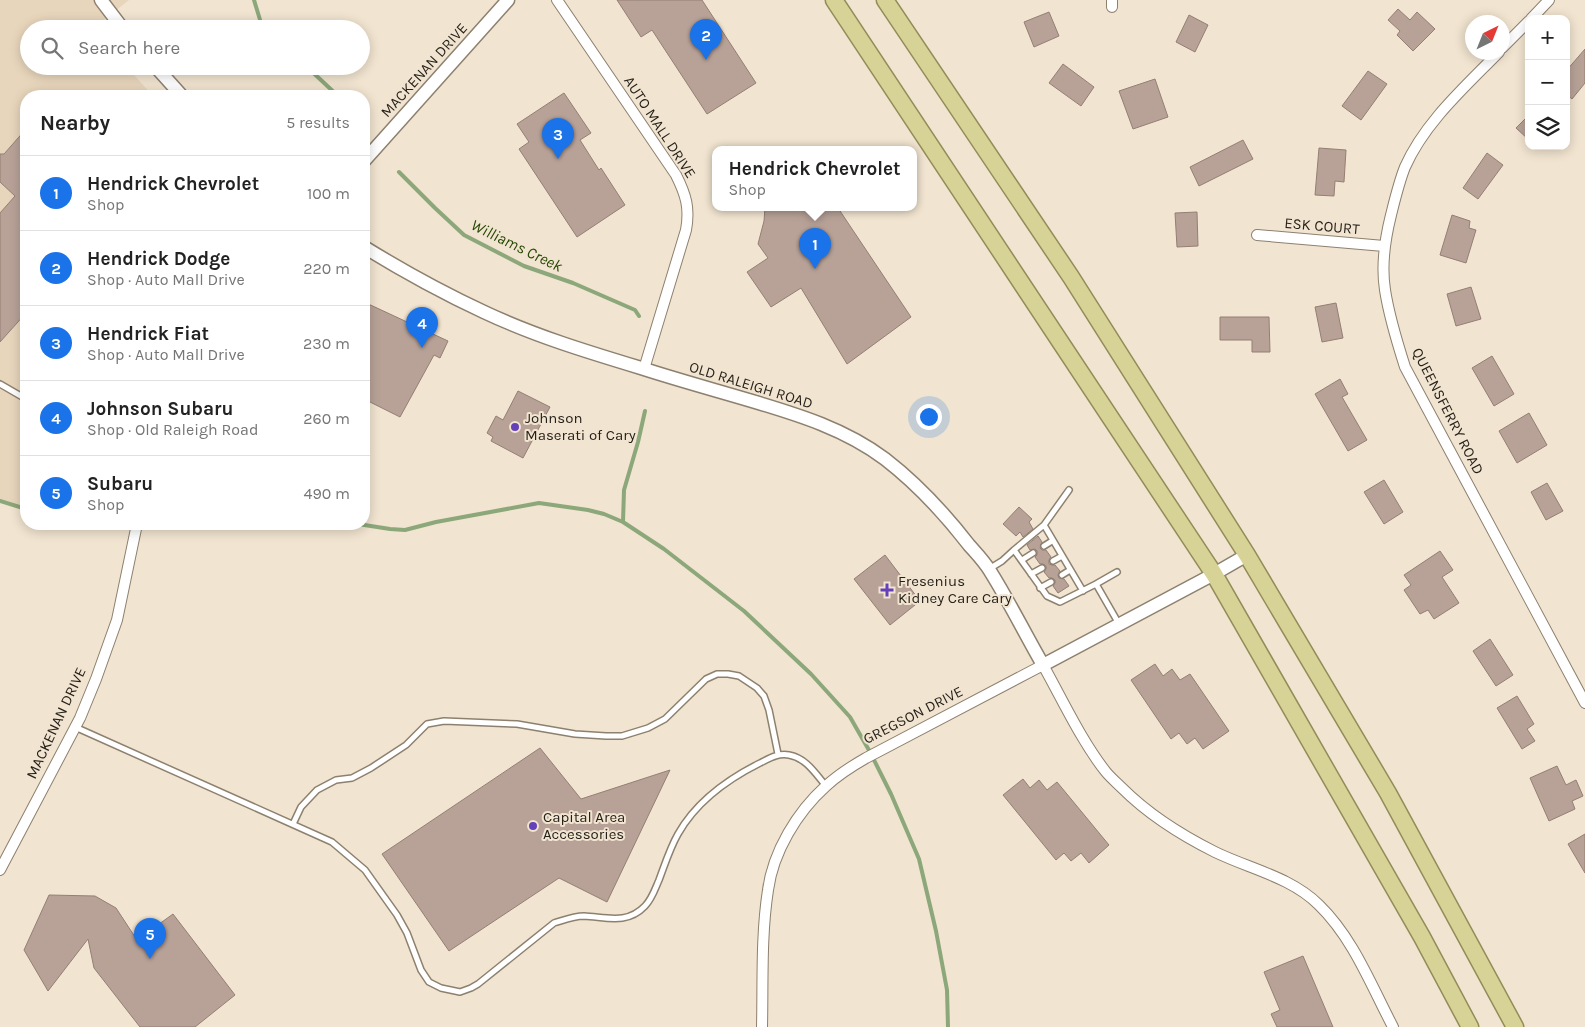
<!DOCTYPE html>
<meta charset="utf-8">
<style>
:root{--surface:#fff;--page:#f6f6f6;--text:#222;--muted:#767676;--line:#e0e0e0;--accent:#1a73e8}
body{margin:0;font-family:Karla,sans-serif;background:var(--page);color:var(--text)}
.controls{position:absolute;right:15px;top:15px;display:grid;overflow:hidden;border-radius:10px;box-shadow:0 2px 12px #0003}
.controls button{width:45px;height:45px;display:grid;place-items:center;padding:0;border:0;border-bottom:1px solid var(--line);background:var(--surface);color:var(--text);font:25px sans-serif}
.compass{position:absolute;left:1465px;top:15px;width:45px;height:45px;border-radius:50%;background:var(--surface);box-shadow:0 2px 12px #0003;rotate:43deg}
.you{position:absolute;left:928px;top:416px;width:18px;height:18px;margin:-12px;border:4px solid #fff;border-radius:50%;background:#1a73e8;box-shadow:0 0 0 8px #1a73e833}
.badge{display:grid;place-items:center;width:32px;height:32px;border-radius:50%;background:var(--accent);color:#fff;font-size:16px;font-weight:700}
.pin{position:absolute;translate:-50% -41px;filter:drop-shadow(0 1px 2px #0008)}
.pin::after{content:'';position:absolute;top:26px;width:18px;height:15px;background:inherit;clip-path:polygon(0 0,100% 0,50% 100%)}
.popup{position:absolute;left:712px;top:146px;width:205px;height:65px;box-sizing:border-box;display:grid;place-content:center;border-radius:10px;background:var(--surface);filter:drop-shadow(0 1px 4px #0005);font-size:16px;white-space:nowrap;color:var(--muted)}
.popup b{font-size:19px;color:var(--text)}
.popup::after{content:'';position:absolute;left:50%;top:100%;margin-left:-10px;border:10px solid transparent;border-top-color:var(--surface)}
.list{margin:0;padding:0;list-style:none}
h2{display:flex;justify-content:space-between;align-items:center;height:65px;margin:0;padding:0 20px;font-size:21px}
h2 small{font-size:16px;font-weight:400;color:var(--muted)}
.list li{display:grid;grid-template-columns:32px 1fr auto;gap:15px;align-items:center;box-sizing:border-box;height:75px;padding:0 20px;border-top:1px solid var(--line)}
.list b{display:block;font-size:19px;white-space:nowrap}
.list p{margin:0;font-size:16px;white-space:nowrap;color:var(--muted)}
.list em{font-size:16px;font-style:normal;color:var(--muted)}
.icon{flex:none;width:28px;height:28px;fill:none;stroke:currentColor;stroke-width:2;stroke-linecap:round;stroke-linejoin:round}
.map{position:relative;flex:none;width:1585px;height:1027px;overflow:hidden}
.search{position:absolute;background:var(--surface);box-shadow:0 2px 12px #0003;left:20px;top:20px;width:350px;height:55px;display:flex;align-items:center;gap:12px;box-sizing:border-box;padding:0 18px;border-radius:28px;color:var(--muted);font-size:19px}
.panel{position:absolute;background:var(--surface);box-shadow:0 2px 12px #0003;left:20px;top:90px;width:350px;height:440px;border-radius:20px}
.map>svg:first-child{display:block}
</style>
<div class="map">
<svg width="1585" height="1027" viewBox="0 0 1585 1027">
<rect width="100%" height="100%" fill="#f1e4d0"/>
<path fill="#e8d6bc" d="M 0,0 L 129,0 L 94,28 L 95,29 L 29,29 L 29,66 L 126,66 L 153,96 L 26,96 L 26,508 L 0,501 Z"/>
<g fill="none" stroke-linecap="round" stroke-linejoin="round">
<path stroke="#8ca77a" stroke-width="4" d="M 254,0 L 261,23 L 267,29
M 306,66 L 338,96
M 399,172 L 435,208 L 464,235 L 524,266 L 573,283 L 635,310 L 639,316
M 0,501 L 26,509
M 623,522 L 624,490 L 638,442 L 645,411
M 358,524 L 390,529 L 405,530 L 436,522 L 539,503 L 588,510 L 604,514 L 623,522 L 664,549 L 744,611 L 811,674 L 850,717 L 870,752 L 891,794 L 919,859 L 936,931 L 947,990 L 948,1027"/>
</g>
<path fill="#b8a298" stroke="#947f75" d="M 617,0 L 702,0 L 756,83 L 707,114 L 652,30 L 641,37 Z
M 1398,9 L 1410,20 L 1417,12 L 1435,29 L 1413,51 L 1397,35 L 1400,31 L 1388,20 Z
M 1049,12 L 1059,36 L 1034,47 L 1024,22 Z
M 1189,15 L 1208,25 L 1195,52 L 1176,42 Z
M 1585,49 L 1585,83 L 1572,99 L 1566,94 L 1566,71 Z
M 1063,64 L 1094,87 L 1081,106 L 1049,83 Z
M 1368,71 L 1387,84 L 1361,120 L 1342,106 Z
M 1155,79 L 1168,117 L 1133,129 L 1119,91 Z
M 564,93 L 591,133 L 580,140 L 599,170 L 601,168 L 625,205 L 577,237 L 519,149 L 529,142 L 517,124 Z
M 1529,115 L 1529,140 L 1516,128 Z
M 26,129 L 26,313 L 0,342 L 0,213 L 15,196 L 0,182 L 0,154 L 4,154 Z
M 1243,140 L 1253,159 L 1199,186 L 1190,167 Z
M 1319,148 L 1346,150 L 1344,182 L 1335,181 L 1334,196 L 1315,195 Z
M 1487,153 L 1503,165 L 1478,199 L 1463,188 Z
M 765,208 L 838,208 L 911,317 L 847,364 L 801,288 L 771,307 L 747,272 L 768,258 L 758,244 L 764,221 Z
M 1197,212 L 1198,246 L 1177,247 L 1175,213 Z
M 1452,215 L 1470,221 L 1469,228 L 1476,230 L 1466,263 L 1440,255 Z
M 1471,287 L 1481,319 L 1456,326 L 1447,294 Z
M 364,302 L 448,341 L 440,358 L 434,355 L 400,417 L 364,399 Z
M 1336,303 L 1343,338 L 1322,342 L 1315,307 Z
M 1220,317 L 1269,317 L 1270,352 L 1252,352 L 1252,340 L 1220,340 Z
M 1492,356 L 1514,394 L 1494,406 L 1472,368 Z
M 1340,379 L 1348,394 L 1342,397 L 1367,440 L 1348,451 L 1315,394 Z
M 518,391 L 550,407 L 523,458 L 491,441 L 493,437 L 487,433 L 496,416 L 503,420 Z
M 1529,413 L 1547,445 L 1517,463 L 1499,431 Z
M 1384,480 L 1403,512 L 1384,524 L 1364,492 Z
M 1547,483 L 1563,511 L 1546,520 L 1531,492 Z
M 1019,507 L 1032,519 L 1029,522 L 1033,529 L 1023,537 L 1020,532 L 1016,536 L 1003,524 Z
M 1038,536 L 1042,542 L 1040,548 L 1042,550 L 1046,550 L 1051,557 L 1049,560 L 1049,564 L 1052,565 L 1055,565 L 1060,571 L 1058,575 L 1059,578 L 1064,579 L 1069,586 L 1058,593 L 1053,586 L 1055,583 L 1055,580 L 1052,578 L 1049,578 L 1044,572 L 1046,569 L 1046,566 L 1043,564 L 1040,564 L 1035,557 L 1037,555 L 1037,551 L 1035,549 L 1030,550 L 1027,545 Z
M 1440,551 L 1453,570 L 1442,577 L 1459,603 L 1434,619 L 1428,610 L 1420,614 L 1404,590 L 1411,585 L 1404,575 Z
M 885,555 L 920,601 L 890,625 L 854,579 Z
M 1490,639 L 1513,675 L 1496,686 L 1473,651 Z
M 1155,664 L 1163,676 L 1172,669 L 1180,680 L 1190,674 L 1229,731 L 1203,749 L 1195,738 L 1187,744 L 1179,733 L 1171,739 L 1131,680 Z
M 1517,696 L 1534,724 L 1527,729 L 1535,741 L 1522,749 L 1497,708 Z
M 540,748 L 581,799 L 670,770 L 607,902 L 559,878 L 449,951 L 382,854 Z
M 1557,766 L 1566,785 L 1576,780 L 1583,796 L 1572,801 L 1575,809 L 1549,821 L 1530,778 Z
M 1023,779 L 1030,788 L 1039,780 L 1047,790 L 1057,782 L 1109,845 L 1089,863 L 1081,853 L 1071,861 L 1064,853 L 1056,860 L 1003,795 Z
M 1585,834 L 1585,873 L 1568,844 Z
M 49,895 L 95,896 L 116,908 L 137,940 L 173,914 L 235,995 L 195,1027 L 140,1027 L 94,968 L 88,939 L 48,991 L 24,950 Z
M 1303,956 L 1333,1027 L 1277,1027 L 1271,1014 L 1280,1010 L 1264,972 Z"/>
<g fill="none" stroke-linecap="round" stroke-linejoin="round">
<defs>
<path id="service" d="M 0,384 L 26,399
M 364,415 L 365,415
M 1044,525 L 1069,490
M 1044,546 L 1052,541
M 1014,550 L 1044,525 L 1083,591
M 1022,560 L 1033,553
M 1053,561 L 1062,556
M 989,569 L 1002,561 L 1014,550 L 1047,596 L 1060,602 L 1096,584 L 1119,624
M 1031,574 L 1042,568
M 1062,575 L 1070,570
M 1096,584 L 1117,572
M 1040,588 L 1051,582
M 75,727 L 332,842 L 365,870 L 397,915 L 407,933 L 421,970 L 429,982 L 441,988 L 460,992 L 471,988 L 478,984 L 554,923 C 564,920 574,916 584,916 C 606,917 627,925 645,906 C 652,899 655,889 659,880 C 665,864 670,848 678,834 C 696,802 728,779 760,763 C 770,758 778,753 789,755 C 806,758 815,773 826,786
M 293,824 L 301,807 L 317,790 L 336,780 L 352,778 L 371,768 L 406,745 L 427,724 L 444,721 L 517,724 L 575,734 L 606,736 L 622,736 L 648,728 L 665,719 L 706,679 L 717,674 L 728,674 L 739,676 L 757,688 L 764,696 L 769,710 L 778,754"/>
<path id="minor" d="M 557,0 L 676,175 C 686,195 690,208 686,230 L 644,369
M 1112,7 L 1112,0
M 1531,19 L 1549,0
M 1502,48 L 1529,21
M 1499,52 C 1465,87 1425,122 1405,167 C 1399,182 1395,199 1391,215 C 1385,239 1381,265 1385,290 C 1389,316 1397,342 1405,367 L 1585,703
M 1257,235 L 1384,246
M 0,870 L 80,718 L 96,679 L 117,620 L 137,524
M 762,1027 C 763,982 761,935 768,890 C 773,852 797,812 826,786 C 838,775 852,766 866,758 L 1043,665 C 1062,699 1082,742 1106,772 C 1111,778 1117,783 1122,788 C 1150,816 1181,835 1215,852 C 1250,869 1291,877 1319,905 C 1353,938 1371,985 1393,1027"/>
<path id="tertiary" d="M 101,0 L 123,29
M 155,66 L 182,96
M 364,161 L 508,0
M 364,247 C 403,271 443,293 484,312 C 535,336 588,352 641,368 C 678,380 715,390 752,401 C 799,415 845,429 885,459 C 916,483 945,514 969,545 C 976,553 984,561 990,571 C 1009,601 1025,634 1043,665 L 1214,574 L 1247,555"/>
<path id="trunk" d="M 834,0 L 1214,574 L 1422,937 L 1470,1027
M 885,0 L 1071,277 L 1247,555 L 1388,793 L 1515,1027"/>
</defs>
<use href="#service" stroke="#8d806f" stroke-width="8"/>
<use href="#minor" stroke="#8d806f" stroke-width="12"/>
<use href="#tertiary" stroke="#8d806f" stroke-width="15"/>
<use href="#trunk" stroke="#928c59" stroke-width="19"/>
<use href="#service" stroke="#fff" stroke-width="5"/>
<use href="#minor" stroke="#fff" stroke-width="10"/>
<use href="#tertiary" stroke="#fff" stroke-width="12"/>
<use href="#trunk" stroke="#d7d296" stroke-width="16"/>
</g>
<g fill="#6640b9" stroke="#f1e4d0" stroke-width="2">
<circle cx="515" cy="427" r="5"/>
<path d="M884.5 582.5h5v5h5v5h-5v5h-5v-5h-5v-5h5z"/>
<circle cx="533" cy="826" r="5"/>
</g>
<g text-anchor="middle" stroke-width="4" stroke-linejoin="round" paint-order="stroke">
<g font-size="15" fill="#241f18" stroke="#f1e4d0">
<text transform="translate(424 70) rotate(-48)" y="5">MACKENAN DRIVE</text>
<text transform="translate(660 127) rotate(57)" y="5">AUTO MALL DRIVE</text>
<text transform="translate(1322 226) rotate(5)" y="5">ESK COURT</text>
<text transform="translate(751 385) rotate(17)" y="5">OLD RALEIGH ROAD</text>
<text transform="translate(1448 411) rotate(63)" y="5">QUEENSFERRY ROAD</text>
<text transform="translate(913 715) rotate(-27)" y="5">GREGSON DRIVE</text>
<text transform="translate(56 723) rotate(-65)" y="5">MACKENAN DRIVE</text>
</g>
<g font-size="15" fill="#241f18" stroke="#f1e4d0" text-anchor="start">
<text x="525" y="423">Johnson<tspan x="525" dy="17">Maserati of Cary</tspan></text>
<text x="898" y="586">Fresenius<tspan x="898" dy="17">Kidney Care Cary</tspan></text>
<text x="543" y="822">Capital Area<tspan x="543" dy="17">Accessories</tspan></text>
</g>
<g font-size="16" font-style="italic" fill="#274803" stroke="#f1e4d0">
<text transform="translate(517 245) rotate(26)" y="6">Williams Creek</text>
</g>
</g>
</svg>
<div class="controls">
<button>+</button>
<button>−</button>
<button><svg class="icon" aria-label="layers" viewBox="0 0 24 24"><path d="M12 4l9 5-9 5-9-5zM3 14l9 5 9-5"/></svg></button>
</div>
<svg class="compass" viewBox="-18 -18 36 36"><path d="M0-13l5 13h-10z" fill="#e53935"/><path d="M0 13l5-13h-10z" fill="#767676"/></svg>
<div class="you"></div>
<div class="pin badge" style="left:815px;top:269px">1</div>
<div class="popup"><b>Hendrick Chevrolet</b>Shop</div>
<div class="pin badge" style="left:706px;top:60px">2</div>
<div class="pin badge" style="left:558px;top:159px">3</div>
<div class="pin badge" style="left:422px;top:348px">4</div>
<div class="pin badge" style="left:150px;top:959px">5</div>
<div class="search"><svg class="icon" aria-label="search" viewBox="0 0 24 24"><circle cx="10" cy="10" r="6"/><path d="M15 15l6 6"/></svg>Search here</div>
<section class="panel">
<h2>Nearby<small>5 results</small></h2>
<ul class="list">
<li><span class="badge">1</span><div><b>Hendrick Chevrolet</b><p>Shop</p></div><em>100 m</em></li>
<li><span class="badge">2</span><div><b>Hendrick Dodge</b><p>Shop · Auto Mall Drive</p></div><em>220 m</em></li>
<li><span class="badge">3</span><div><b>Hendrick Fiat</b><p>Shop · Auto Mall Drive</p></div><em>230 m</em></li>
<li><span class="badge">4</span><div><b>Johnson Subaru</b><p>Shop · Old Raleigh Road</p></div><em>260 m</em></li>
<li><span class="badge">5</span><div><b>Subaru</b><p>Shop</p></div><em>490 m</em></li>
</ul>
</section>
</div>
